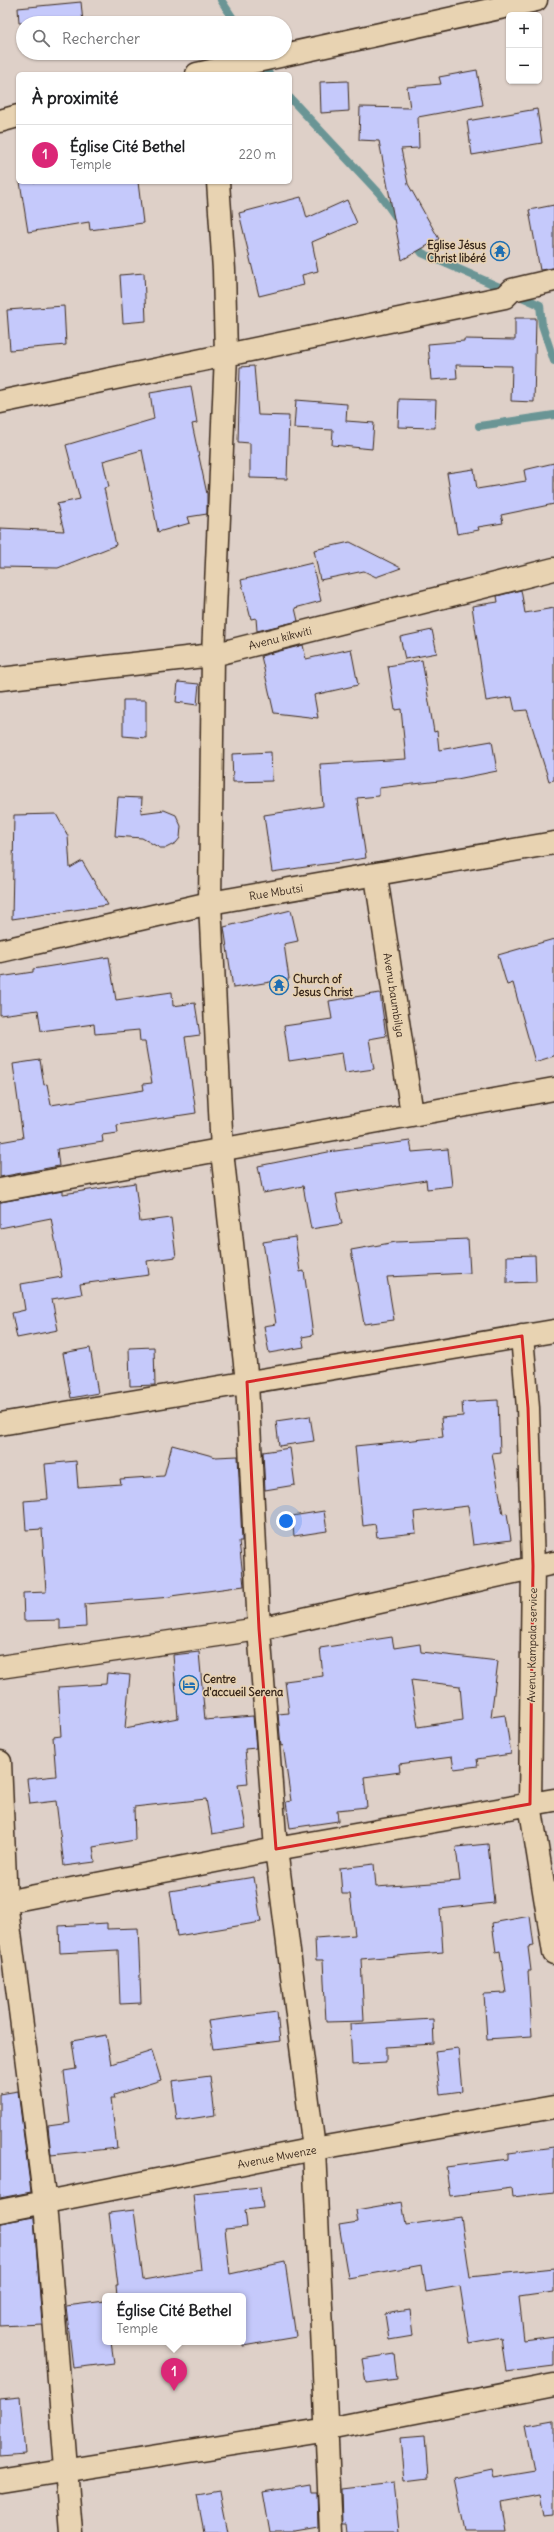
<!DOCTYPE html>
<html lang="fr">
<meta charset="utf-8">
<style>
:root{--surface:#fff;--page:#f2f2f2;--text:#202124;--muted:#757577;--line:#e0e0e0;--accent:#db2777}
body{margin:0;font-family:Delius,sans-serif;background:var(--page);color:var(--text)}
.controls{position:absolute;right:12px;top:12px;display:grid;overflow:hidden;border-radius:6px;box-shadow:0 1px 3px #0004}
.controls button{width:36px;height:36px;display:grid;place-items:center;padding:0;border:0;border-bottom:1px solid var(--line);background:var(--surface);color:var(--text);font:20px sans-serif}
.you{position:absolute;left:286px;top:1521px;width:14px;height:14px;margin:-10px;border:3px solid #fff;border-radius:50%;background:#1a73e8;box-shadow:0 0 0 6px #1a73e833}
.badge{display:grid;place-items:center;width:26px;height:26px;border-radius:50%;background:var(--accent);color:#fff;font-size:13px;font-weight:700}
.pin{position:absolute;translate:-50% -33px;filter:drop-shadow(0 1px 2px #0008)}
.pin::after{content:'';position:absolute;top:21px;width:14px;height:12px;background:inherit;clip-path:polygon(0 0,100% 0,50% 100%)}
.popup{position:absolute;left:102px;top:2293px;width:144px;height:52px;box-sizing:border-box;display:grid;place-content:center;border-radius:6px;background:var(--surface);filter:drop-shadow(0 1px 3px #0005);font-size:13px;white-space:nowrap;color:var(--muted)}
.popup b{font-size:15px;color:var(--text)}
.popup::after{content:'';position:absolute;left:50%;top:100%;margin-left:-8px;border:8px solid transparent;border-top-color:var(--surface)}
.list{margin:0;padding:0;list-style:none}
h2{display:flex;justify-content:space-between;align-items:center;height:52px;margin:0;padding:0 16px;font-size:17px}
h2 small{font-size:13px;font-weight:400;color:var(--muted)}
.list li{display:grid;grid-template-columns:26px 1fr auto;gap:12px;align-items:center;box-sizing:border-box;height:60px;padding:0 16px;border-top:1px solid var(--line)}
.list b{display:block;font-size:15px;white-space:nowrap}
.list p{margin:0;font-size:13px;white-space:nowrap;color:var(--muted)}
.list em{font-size:13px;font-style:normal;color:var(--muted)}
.icon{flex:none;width:22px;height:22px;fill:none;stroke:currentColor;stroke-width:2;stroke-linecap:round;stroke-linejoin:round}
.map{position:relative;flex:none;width:554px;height:2532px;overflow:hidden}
.search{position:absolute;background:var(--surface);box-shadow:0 1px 3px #0004;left:16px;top:16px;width:276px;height:44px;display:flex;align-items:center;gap:10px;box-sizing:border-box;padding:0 14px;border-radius:22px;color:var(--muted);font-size:15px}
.panel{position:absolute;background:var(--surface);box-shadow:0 1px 3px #0004;left:16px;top:72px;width:276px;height:112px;border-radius:6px}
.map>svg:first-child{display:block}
</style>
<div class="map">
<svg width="554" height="2532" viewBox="0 0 554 2532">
<rect width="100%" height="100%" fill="#ded0c8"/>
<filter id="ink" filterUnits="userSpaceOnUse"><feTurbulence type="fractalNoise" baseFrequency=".025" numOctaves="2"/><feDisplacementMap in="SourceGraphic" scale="8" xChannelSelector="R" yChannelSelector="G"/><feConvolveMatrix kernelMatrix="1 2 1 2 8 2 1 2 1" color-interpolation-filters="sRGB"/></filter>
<g filter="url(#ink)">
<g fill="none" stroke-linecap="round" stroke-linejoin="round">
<path stroke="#6b9595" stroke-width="8" d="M 221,0 L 236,23
M 261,62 L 269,74
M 290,98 L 379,193 L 398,220
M 414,242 L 422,253 L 540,305 L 542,325 L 554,361
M 479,426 L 554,415"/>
</g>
<path fill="#c5c9fb" stroke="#3b2a1e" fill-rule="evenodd" d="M 81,2 L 83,23 L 19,23 L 18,8 Z
M 477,70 L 483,105 L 418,117 L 419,148 L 401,149 L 408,184 L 439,239 L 402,260 L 379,141 L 359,140 L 360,107 L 410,108 L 407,87 L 441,84 L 439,77 Z
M 348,81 L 349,111 L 321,113 L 320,82 Z
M 537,109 L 542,143 L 472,155 L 467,121 Z
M 20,182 L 138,182 L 143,223 L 90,230 L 89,222 L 28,232 Z
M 301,197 L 307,218 L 347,200 L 357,223 L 312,242 L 318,271 L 302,275 L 304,285 L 259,296 L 239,213 Z
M 554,205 L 554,268 L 540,270 L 529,210 Z
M 144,273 L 146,321 L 123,323 L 120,275 Z
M 64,306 L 66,345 L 10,350 L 7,310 Z
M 515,318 L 536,318 L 534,402 L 511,401 L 512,366 L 456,365 L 457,378 L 431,380 L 428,344 L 464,341 L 464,339 L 515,340 Z
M 254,366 L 258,415 L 289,416 L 287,479 L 250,478 L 250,443 L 238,442 L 240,367 Z
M 191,386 L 197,423 L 192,424 L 207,494 L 207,514 L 188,517 L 190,523 L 158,532 L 142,450 L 103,461 L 109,487 L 104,488 L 116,545 L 58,568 L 0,567 L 0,528 L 64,531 L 57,504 L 80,499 L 66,445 L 154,419 L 150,393 Z
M 399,399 L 436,400 L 435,428 L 398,427 Z
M 296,400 L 347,404 L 346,421 L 374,423 L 372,449 L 332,445 L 333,430 L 294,428 Z
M 554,463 L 554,504 L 501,515 L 503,523 L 478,527 L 479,530 L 457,534 L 447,473 L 474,469 L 477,489 L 526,481 L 524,470 Z
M 350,542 L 401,568 L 376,577 L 364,571 L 320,580 L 314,550 Z
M 312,563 L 321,601 L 295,608 L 298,621 L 257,631 L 256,618 L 251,619 L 241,580 Z
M 521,590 L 525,613 L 554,608 L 554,780 L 549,781 L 527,710 L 515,711 L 512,697 L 486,701 L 472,606 L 498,602 L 497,596 Z
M 432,630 L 437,653 L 405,659 L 400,637 Z
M 303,645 L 306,659 L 351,649 L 358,685 L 314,695 L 318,718 L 274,713 L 261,656 Z
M 422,660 L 434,732 L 437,731 L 439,750 L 492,741 L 497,771 L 457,779 L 379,788 L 379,796 L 357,798 L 366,858 L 272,872 L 264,815 L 323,806 L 320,764 L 406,759 L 401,709 L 395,710 L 388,666 Z
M 178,682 L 199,684 L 197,705 L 176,702 Z
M 123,700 L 146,700 L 146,738 L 123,736 Z
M 271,752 L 272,781 L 233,782 L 232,754 Z
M 118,797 L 142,798 L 141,813 L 164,810 L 176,815 L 181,826 L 180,838 L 176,843 L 166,848 L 160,848 L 142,838 L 115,836 Z
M 56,814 L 68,836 L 70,868 L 82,861 L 108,905 L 12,919 L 14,815 Z
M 291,910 L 298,941 L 284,944 L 289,979 L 233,988 L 224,927 Z
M 554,939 L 554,1056 L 535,1062 L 513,983 L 507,985 L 498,955 Z
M 109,957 L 116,1000 L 172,992 L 173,1006 L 195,1003 L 200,1035 L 185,1037 L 196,1113 L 117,1125 L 118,1133 L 102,1135 L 103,1142 L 57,1149 L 59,1166 L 0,1177 L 0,1142 L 23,1138 L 13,1064 L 40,1060 L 44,1085 L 47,1084 L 51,1105 L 144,1090 L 143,1084 L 152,1083 L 145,1042 L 140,1042 L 139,1030 L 95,1034 L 94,1024 L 41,1031 L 38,1010 L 0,1015 L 0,977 L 33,972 L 33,969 Z
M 380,993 L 386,1036 L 369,1039 L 374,1069 L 345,1073 L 342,1053 L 289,1061 L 284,1026 L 332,1019 L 329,1001 Z
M 410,1141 L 412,1152 L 448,1149 L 452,1186 L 427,1189 L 426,1180 L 336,1194 L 342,1224 L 311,1229 L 303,1186 L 263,1193 L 258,1166 L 328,1152 Z
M 135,1183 L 140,1222 L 171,1218 L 176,1257 L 147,1261 L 149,1275 L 80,1284 L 82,1294 L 52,1299 L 58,1330 L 17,1338 L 12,1313 L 25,1310 L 21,1284 L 62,1277 L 51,1218 L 0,1228 L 0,1202 L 63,1191 L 63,1194 Z
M 295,1237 L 300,1272 L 304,1271 L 313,1335 L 302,1337 L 304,1347 L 269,1353 L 264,1326 L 276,1324 L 263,1242 Z
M 468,1239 L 470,1273 L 387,1277 L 394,1320 L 364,1324 L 351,1250 L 396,1242 Z
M 535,1255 L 536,1282 L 507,1283 L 507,1256 Z
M 154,1347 L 155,1385 L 130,1386 L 129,1348 Z
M 90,1348 L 98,1393 L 71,1398 L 63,1353 Z
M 498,1400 L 500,1452 L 492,1453 L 503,1514 L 507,1513 L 511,1540 L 473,1545 L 468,1506 L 414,1512 L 416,1533 L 377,1537 L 375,1524 L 363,1526 L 355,1446 L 443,1437 L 441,1418 L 463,1416 L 462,1402 Z
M 310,1416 L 314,1441 L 279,1446 L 276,1421 Z
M 172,1445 L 216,1457 L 238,1456 L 242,1541 L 239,1541 L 244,1586 L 171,1596 L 171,1597 L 85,1604 L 86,1627 L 60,1629 L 60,1620 L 24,1621 L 23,1593 L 46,1592 L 42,1529 L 26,1530 L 24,1501 L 48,1499 L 45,1464 L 76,1461 L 78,1487 L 121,1484 L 120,1479 L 164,1476 Z
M 290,1448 L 295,1485 L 265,1490 L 263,1452 Z
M 324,1511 L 327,1531 L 294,1536 L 292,1516 Z
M 392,1637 L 394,1648 L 420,1644 L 421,1652 L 498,1661 L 491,1717 L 505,1715 L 511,1754 L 477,1759 L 478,1766 L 454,1769 L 452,1757 L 399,1764 L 400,1772 L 364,1777 L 367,1807 L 337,1810 L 338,1821 L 290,1828 L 286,1802 L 291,1801 L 283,1745 L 281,1746 L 278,1714 L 289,1713 L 285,1681 L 323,1676 L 320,1648 ZM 411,1680 L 460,1686 L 463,1720 L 418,1727 Z
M 199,1652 L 205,1720 L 253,1716 L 256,1748 L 245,1749 L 248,1784 L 238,1785 L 246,1828 L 212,1834 L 206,1799 L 134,1807 L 135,1840 L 93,1847 L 95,1862 L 64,1866 L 56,1801 L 30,1804 L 27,1779 L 56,1776 L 53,1737 L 61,1736 L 58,1687 L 106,1684 L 107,1673 L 130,1675 L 125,1728 L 178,1718 L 173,1655 Z
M 488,1844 L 494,1903 L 440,1909 L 443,1952 L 361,1959 L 364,2021 L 326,2022 L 323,1960 L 316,1960 L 315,1938 L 355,1935 L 350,1894 L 342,1894 L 340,1868 L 374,1864 L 376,1887 L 460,1881 L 456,1847 Z
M 254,1877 L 261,1922 L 177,1936 L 170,1891 Z
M 530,1916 L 534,1946 L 528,1947 L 531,1971 L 528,1971 L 532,2036 L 487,2039 L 484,1994 L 506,1993 L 500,1951 L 496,1952 L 492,1923 Z
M 107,1923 L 107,1929 L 138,1928 L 141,2003 L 120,2004 L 118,1950 L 60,1953 L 59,1926 Z
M 277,2012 L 280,2041 L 213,2049 L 208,2021 Z
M 433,2019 L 434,2044 L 386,2047 L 386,2063 L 352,2065 L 350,2024 Z
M 106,2035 L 111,2064 L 152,2051 L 161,2080 L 114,2095 L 115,2099 L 111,2099 L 117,2148 L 51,2155 L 48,2126 L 70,2123 L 64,2071 L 76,2069 L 72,2041 Z
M 458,2048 L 462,2091 L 440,2094 L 435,2051 Z
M 210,2076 L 215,2115 L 177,2121 L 172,2081 Z
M 18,2091 L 31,2192 L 0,2198 L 0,2094 Z
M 554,2147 L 554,2192 L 513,2197 L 512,2188 L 450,2196 L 446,2167 L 508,2159 L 508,2153 Z
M 260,2187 L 263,2208 L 245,2210 L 247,2227 L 225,2229 L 230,2274 L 285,2262 L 296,2337 L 243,2346 L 243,2296 L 117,2296 L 116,2285 L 118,2285 L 109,2213 L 134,2210 L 143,2280 L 201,2270 L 193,2194 Z
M 402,2202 L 406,2225 L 461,2217 L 470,2277 L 554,2268 L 554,2292 L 519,2297 L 524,2340 L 554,2336 L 554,2366 L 506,2372 L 501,2337 L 469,2343 L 460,2286 L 426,2292 L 422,2265 L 348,2278 L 339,2225 L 358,2222 L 356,2210 Z
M 34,2217 L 42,2324 L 0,2326 L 0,2223 Z
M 105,2301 L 105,2342 L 111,2342 L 114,2363 L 73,2368 L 66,2306 Z
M 410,2310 L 413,2336 L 389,2340 L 385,2314 Z
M 394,2354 L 397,2379 L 366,2383 L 362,2359 Z
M 20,2397 L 25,2454 L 0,2456 L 0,2399 Z
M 554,2420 L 554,2514 L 544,2515 L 540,2495 L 501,2502 L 506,2532 L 465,2532 L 454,2478 L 491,2470 L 493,2478 L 535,2471 L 526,2425 Z
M 425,2436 L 428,2478 L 404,2481 L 400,2438 Z
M 394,2483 L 399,2532 L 348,2532 L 347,2523 L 343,2523 L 342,2489 Z
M 310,2484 L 311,2492 L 317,2492 L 318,2528 L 295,2532 L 270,2532 L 263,2492 Z
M 220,2492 L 228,2532 L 204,2532 L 197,2496 Z"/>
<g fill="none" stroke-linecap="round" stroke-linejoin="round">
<defs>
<path id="street" d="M 197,74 L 536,0
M 0,121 L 18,116
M 218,182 L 224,270 L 226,355 L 213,655 L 210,903 L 222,1151 L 247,1382 L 259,1629 L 276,1849 L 314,2149 L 331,2532
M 0,402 L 505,297 L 512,290 L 554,280
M 0,679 L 213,655 L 554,569
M 376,876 L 412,1114
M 0,1190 L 554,1089
M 522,1336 L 528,1408 L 533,1566 L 530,1804 L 554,1953
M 0,1424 L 554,1331
M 0,1667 L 259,1629 L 554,1563
M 0,1762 L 6,1902 L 45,2203 L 71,2532
M 0,1903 L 276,1849 L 554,1800
M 0,2211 L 314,2149 L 554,2107
M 0,2481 L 328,2429 L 554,2385"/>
<path id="secondary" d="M 0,951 L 210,903 L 554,843"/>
</defs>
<use href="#street" stroke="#3b2a1e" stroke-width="25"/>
<use href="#secondary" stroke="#3b2a1e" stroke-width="25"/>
<use href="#street" stroke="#e8d3b2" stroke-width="22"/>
<use href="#secondary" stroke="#e8d3b2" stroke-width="22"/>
</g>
</g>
<path fill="none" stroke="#d62828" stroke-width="3" stroke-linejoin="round" d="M 522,1336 L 528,1408 L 533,1566 L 530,1804 L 276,1849 L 259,1629 L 247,1382 Z"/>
<defs>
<symbol id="temple-ring" viewBox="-11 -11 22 22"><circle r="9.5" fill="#e8d3b2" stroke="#1f6fb2" stroke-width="1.5"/><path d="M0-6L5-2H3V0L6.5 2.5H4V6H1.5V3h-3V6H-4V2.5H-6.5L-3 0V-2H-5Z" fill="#1f6fb2"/></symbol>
<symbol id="hotel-ring" viewBox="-11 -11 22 22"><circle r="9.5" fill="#e8d3b2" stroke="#1f6fb2" stroke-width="1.5"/><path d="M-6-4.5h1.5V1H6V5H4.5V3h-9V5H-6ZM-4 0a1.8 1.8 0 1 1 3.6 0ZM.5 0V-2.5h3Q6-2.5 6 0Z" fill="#1f6fb2"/></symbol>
</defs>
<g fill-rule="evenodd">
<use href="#temple-ring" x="489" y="240" width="22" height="22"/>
<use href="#temple-ring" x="268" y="974" width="22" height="22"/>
<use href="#hotel-ring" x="178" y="1674" width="22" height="22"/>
</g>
<g text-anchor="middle" stroke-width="3" stroke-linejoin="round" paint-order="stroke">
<g font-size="11" font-weight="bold" fill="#3b2a1e" stroke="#e8d3b2" text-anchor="start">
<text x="486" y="249" text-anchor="end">Eglise Jésus<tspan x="486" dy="13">Christ libéré</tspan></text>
<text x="293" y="983">Church of<tspan x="293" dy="13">Jesus Christ</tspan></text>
<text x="203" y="1683">Centre<tspan x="203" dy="13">d'accueil Serena</tspan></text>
</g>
<g font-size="11" fill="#3b2a1e" stroke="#e8d3b2">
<text transform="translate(280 638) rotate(-14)" y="4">Avenu kikwiti</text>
<text transform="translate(276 892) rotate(-9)" y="4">Rue Mbutsi</text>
<text transform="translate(394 995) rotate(81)" y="4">Avenu baumbilya</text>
<text transform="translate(532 1645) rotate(-89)" y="4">Avenu Kampala service</text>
<text transform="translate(277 2157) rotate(-11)" y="4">Avenue Mwenze</text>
</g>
</g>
</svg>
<div class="controls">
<button>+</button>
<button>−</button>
</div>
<div class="you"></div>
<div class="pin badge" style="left:174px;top:2391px">1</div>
<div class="popup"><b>Église Cité Bethel</b>Temple</div>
<div class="search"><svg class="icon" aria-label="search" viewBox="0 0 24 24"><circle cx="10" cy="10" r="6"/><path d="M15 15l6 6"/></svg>Rechercher</div>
<section class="panel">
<h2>À proximité<small></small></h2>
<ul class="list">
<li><span class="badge">1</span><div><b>Église Cité Bethel</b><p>Temple</p></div><em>220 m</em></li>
</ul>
</section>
</div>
